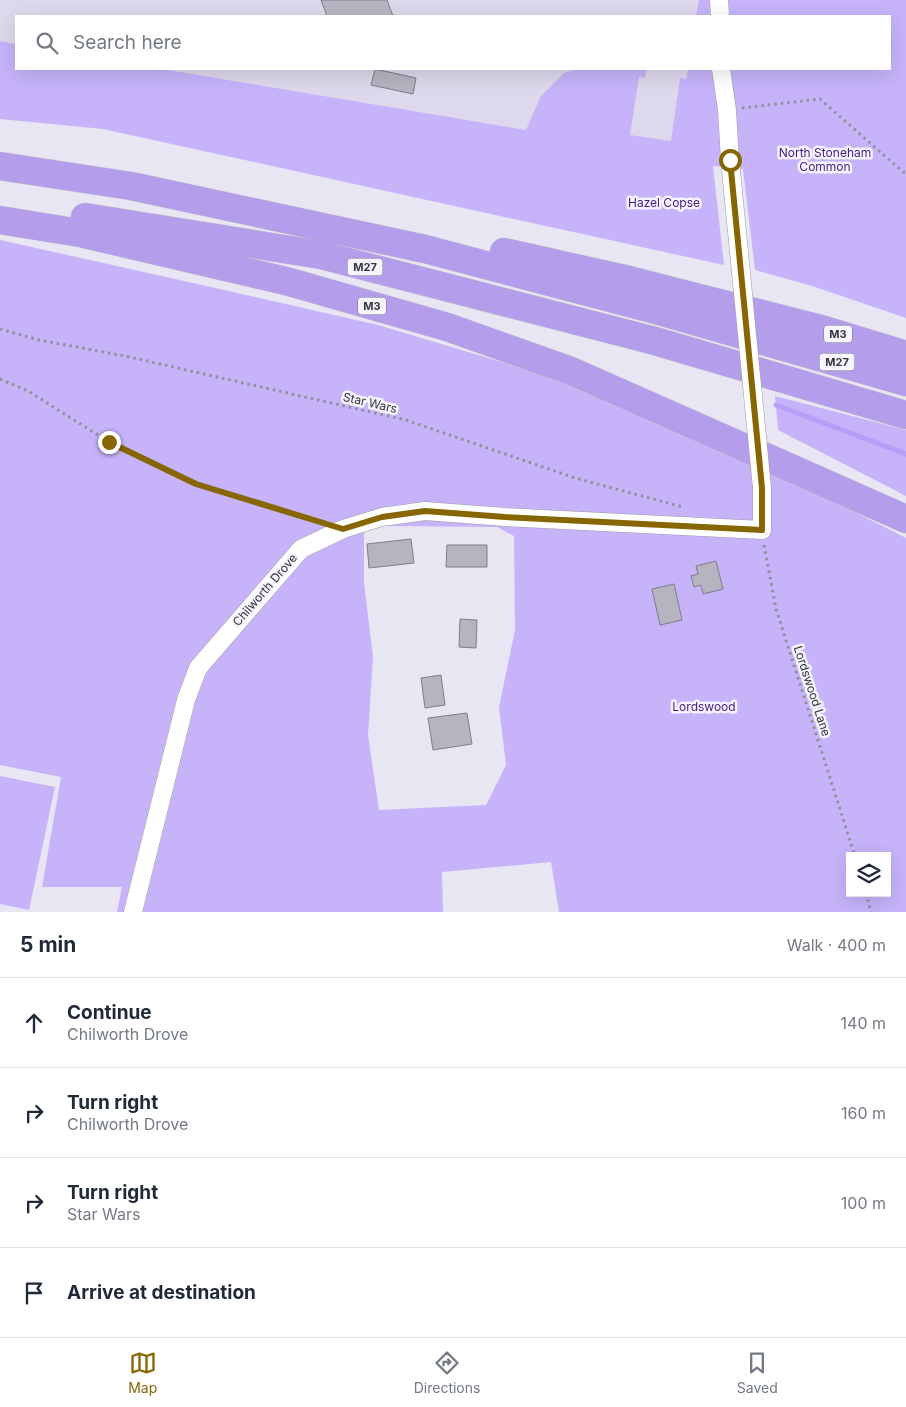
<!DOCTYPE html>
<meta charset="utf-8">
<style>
:root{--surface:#fff;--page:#f6f6f7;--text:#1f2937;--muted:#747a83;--line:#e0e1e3;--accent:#876601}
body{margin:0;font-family:Inter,sans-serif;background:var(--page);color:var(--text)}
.controls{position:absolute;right:15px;bottom:15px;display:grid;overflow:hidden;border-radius:0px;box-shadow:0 5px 20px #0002}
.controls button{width:45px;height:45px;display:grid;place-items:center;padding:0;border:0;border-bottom:1px solid var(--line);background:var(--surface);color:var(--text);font:25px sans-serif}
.stop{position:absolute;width:15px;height:15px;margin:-11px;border:4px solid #876601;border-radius:50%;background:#fff}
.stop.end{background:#876601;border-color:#fff;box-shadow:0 1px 5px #0008}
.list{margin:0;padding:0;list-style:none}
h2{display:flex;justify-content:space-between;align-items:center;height:65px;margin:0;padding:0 20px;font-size:21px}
h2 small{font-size:16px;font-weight:400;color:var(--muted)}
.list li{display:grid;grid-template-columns:32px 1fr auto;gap:15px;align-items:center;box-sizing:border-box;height:90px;padding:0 20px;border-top:1px solid var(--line)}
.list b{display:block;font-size:19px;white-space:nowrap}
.list p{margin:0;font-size:16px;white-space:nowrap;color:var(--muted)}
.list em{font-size:16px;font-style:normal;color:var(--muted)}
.icon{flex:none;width:28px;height:28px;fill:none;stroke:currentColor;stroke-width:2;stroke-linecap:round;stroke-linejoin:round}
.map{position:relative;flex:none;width:906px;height:912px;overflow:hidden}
.search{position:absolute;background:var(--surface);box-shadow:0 5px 20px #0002;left:15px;right:15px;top:15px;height:55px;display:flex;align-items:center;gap:12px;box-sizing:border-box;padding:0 18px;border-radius:0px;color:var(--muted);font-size:19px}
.sheet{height:425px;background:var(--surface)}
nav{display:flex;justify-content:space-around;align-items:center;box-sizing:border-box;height:70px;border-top:1px solid var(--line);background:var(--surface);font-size:14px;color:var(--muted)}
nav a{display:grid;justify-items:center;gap:2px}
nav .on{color:var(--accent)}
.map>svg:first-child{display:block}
</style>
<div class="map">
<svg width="906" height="912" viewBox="0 0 906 912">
<rect width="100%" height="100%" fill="#e9e6f4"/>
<path fill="#ddd8eb" d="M 0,0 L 753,0 L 752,16 L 16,16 L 16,44 L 0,41 Z
M 163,69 L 749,69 L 743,169 L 621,146 Z"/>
<path fill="#c6b3fa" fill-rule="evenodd" d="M 699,0 L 906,0 L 906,318 L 812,286 L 755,270 L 743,169 L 713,166 L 724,265 L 103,129 L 0,119 L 0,41 L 16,44 L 16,69 L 163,69 L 526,130 L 541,96 L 564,73 L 576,69 L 647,69 L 645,78 L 639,77 L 630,135 L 671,141 L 680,78 L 686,79 L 688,69 L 890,69 L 890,16 L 696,16 Z
M 0,240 L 229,291 L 378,325 L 532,371 L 691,434 L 776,472 L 906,538 L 906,912 L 559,912 L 551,862 L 442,872 L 443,912 L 117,912 L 122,887 L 42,887 L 61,777 L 0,765 ZM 385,526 L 497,527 L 514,536 L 515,630 L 499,707 L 506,765 L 486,805 L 379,810 L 368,735 L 373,657 L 364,583 L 364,532 ZM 850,856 L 887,856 L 887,893 L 850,893 Z
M 775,396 L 906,430 L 906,496 L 778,430 Z
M 0,776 L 55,787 L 29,910 L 0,904 Z"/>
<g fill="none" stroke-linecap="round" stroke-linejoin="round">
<path stroke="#b79df6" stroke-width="5" d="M 776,405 L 906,454"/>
</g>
<path fill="#b7b4c1" stroke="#7f7d88" d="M 321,0 L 387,0 L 393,16 L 327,16 Z
M 375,69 L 416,78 L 413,94 L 371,85 Z
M 411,539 L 414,563 L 369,568 L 367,544 Z
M 447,545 L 487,545 L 487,567 L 446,567 Z
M 716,561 L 723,589 L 703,594 L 701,585 L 694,587 L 691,576 L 698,574 L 696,566 Z
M 674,584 L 682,620 L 660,625 L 652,589 Z
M 460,619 L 477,620 L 476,648 L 459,647 Z
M 441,675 L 445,705 L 425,708 L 421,678 Z
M 467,713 L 472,744 L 433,750 L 428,718 Z"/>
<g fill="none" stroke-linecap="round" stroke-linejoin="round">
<defs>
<path id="street" d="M 719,0 L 720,16
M 721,69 L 727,110 L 730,160
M 133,912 L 186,700 L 198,668 L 301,549 L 343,529 L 382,517 L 425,511 L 505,517 L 762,530 L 762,488"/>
<path id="highway" d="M 0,166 L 131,186 L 425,249 L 652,309 L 906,382
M 85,217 L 321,255 L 655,341 L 906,415
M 0,220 L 80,233 L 286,281 L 447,327 L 571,371 L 906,519
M 504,252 L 629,280 L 821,329 L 906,355"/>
</defs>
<use href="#street" stroke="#9e9ba8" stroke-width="19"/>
<use href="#highway" stroke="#cbcacc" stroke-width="29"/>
<path stroke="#929099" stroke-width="3" stroke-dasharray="2.5 4" stroke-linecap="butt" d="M 742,108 L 820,99 L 903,172 L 906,172
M 0,329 L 39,340 L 125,356 L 406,420 L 575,478 L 683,507
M 0,379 L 28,391 L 109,442 L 196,484 L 318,521
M 764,545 L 776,609 L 855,856
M 866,893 L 871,912"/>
<use href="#street" stroke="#fff" stroke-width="18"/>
<use href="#highway" stroke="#b49eeb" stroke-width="28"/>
<defs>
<path id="street-bridge" d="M 730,160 L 762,488"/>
</defs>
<use href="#street-bridge" stroke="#9e9ba8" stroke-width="19" stroke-linecap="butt"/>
<use href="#street-bridge" stroke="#fff" stroke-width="18"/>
</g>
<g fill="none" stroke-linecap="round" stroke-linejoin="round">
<path stroke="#876601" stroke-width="6" d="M 109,442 L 196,484 L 343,529 L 382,517 L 425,511 L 505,517 L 762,530 L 762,488 L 730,160"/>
</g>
<g text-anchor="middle" stroke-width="5" stroke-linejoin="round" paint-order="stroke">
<g fill="#f6f4ff" stroke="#706e75" stroke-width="1">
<rect x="347.5" y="258.5" width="35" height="17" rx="4"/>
<rect x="358" y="297.5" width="28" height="17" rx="4"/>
<rect x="824" y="325.5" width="28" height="17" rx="4"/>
<rect x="819.5" y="353.5" width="35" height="17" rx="4"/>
</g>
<g font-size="11" font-weight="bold" fill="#36353a">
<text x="365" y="271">M27</text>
<text x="372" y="310">M3</text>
<text x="838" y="338">M3</text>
<text x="837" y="366">M27</text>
</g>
<g font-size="12" fill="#461a80" stroke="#f6f4ff">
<text x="825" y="157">North Stoneham<tspan x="825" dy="14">Common</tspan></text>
<text x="664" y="207">Hazel Copse</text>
<text x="704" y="711">Lordswood</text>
</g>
<g font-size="12" fill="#36353a" stroke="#f6f4ff">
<text transform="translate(370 403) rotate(13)" y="4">Star Wars</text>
<text transform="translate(265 590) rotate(-49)" y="4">Chilworth Drove</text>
<text transform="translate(812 691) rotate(72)" y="4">Lordswood Lane</text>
</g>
</g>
</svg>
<div class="controls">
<button><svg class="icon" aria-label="layers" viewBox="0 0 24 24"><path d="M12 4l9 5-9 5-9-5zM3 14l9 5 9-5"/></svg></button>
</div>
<div class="stop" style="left:730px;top:160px"></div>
<div class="stop end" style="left:109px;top:442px"></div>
<div class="search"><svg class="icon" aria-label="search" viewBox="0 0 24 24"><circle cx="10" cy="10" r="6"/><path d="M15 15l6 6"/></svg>Search here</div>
</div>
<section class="sheet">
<h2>5 min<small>Walk · 400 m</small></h2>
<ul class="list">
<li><svg class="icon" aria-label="ahead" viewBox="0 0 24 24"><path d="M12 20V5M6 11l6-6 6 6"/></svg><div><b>Continue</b><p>Chilworth Drove</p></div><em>140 m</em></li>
<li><svg class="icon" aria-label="right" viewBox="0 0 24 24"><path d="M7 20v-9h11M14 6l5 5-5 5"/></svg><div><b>Turn right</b><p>Chilworth Drove</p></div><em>160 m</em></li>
<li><svg class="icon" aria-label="right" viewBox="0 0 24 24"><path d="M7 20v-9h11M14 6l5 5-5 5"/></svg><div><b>Turn right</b><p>Star Wars</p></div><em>100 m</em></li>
<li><svg class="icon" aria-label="arrive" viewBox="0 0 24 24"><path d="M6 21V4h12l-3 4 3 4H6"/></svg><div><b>Arrive at destination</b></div></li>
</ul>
</section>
<nav>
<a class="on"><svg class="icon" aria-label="map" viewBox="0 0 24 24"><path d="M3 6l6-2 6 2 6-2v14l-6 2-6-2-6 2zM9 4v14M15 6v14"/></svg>Map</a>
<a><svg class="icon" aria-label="directions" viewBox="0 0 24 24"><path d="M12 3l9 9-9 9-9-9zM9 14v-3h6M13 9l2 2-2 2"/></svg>Directions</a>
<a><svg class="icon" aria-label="saved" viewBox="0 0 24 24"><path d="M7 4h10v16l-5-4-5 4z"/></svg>Saved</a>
</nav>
